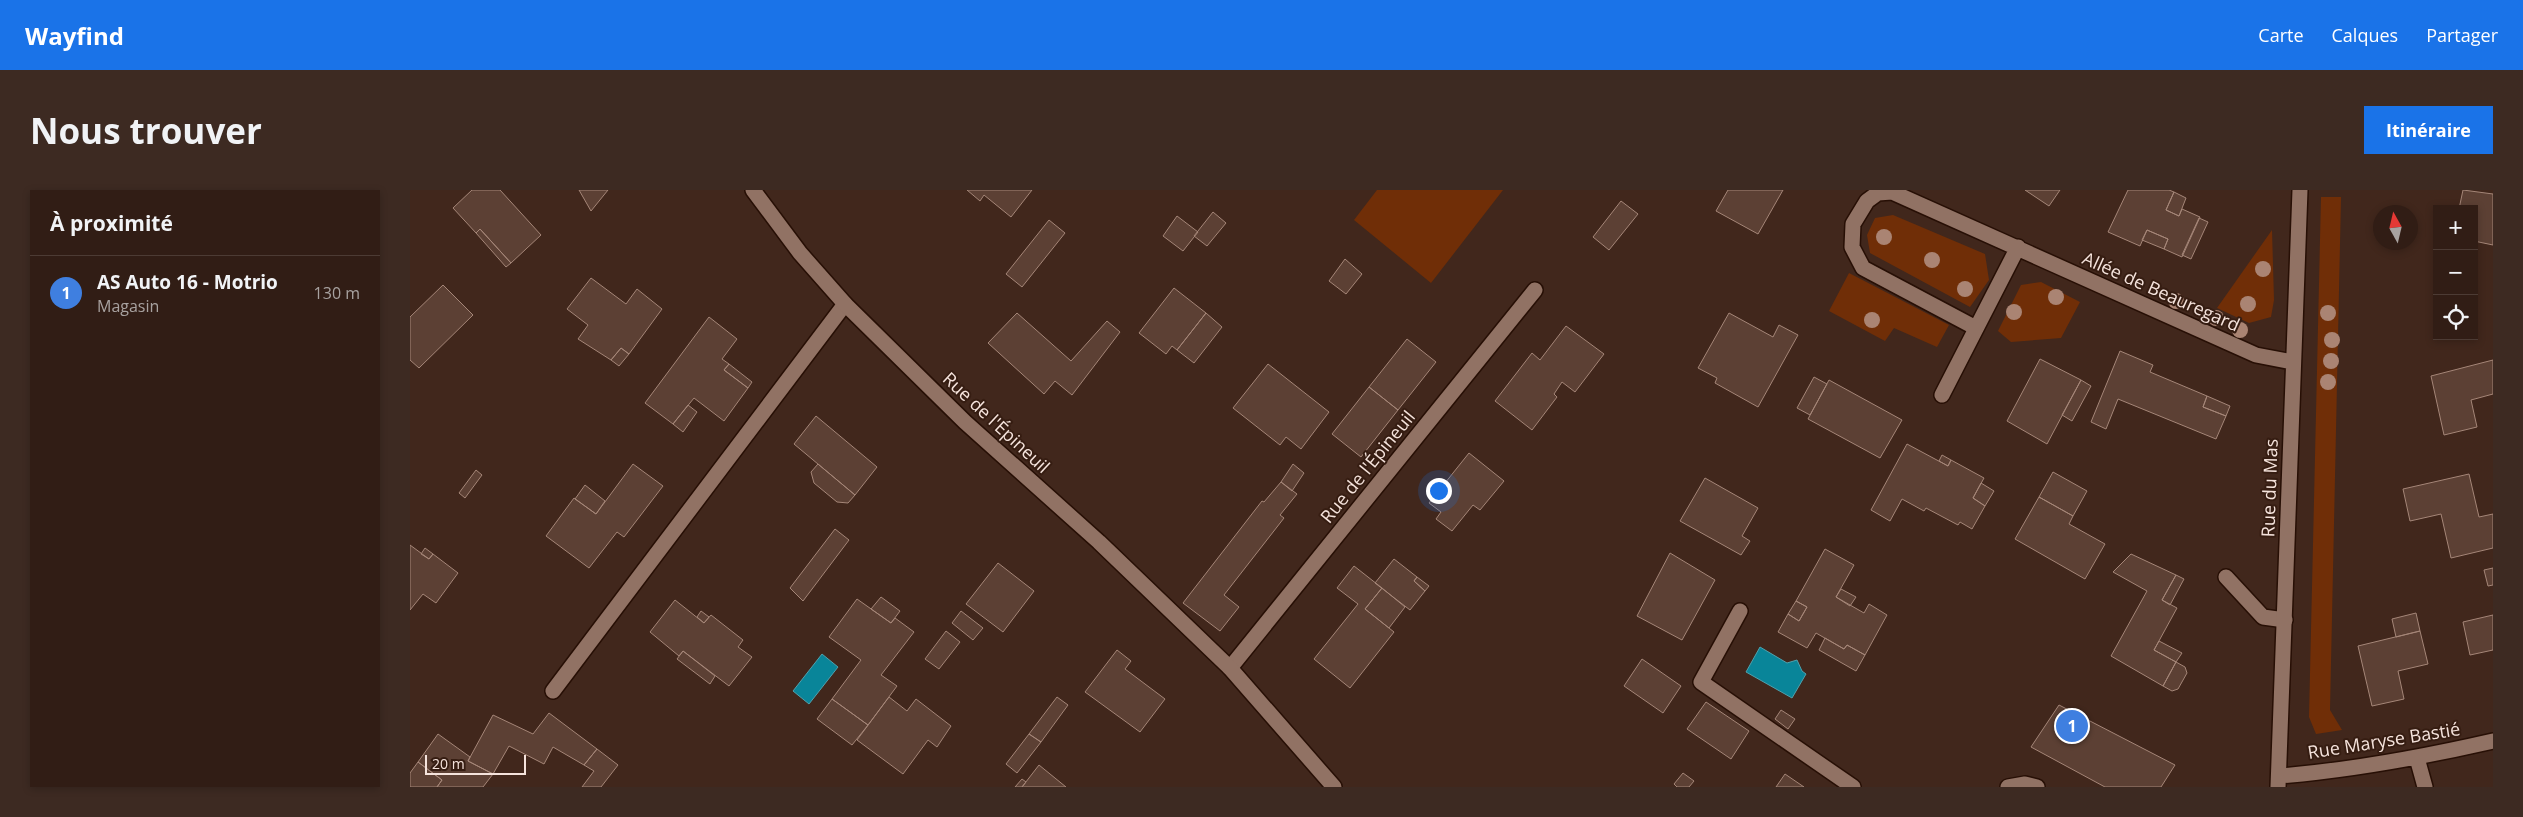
<!DOCTYPE html>
<html lang="fr">
<meta charset="utf-8">
<style>
:root{--surface:#311d15;--page:#3d2a22;--text:#f1f3f6;--muted:#a8a2a0;--line:#4c3b34;--accent:#1a73e8}
body{margin:0;font-family:"Open Sans",sans-serif;background:var(--page);color:var(--text)}
.controls{position:absolute;right:15px;top:15px;display:grid;overflow:hidden;border-radius:0px;box-shadow:0 2px 8px #0003}
.controls button{width:45px;height:45px;display:grid;place-items:center;padding:0;border:0;border-bottom:1px solid var(--line);background:var(--surface);color:var(--text);font:25px sans-serif}
.compass{position:absolute;left:1963px;top:15px;width:45px;height:45px;border-radius:50%;background:var(--surface);box-shadow:0 2px 8px #0003;rotate:352deg}
.scale{position:absolute;left:15px;bottom:12px;width:101px;box-sizing:border-box;padding-left:5px;border:2px solid #f5e3dc;border-top:0;font-size:14px;line-height:18px;white-space:nowrap;color:#f5e3dc;-webkit-text-stroke:4px #361d12;paint-order:stroke}
.you{position:absolute;left:1028px;top:300px;width:18px;height:18px;margin:-12px;border:4px solid #fff;border-radius:50%;background:#1a73e8;box-shadow:0 0 0 8px #1a73e833}
.badge{display:grid;place-items:center;width:32px;height:32px;border-radius:50%;background:var(--accent);color:#fff;font-size:16px;font-weight:700}
.pin{position:absolute;translate:-50% -50%;border:2px solid #fff;box-shadow:0 1px 5px #0006}
.list{margin:0;padding:0;list-style:none}
h2{display:flex;justify-content:space-between;align-items:center;height:65px;margin:0;padding:0 20px;font-size:21px}
h2 small{font-size:16px;font-weight:400;color:var(--muted)}
.list li{display:grid;grid-template-columns:32px 1fr auto;gap:15px;align-items:center;box-sizing:border-box;height:75px;padding:0 20px;border-top:1px solid var(--line)}
.list b{display:block;font-size:19px;white-space:nowrap}
.list p{margin:0;font-size:16px;white-space:nowrap;color:var(--muted)}
.list em{font-size:16px;font-style:normal;color:var(--muted)}
.icon{flex:none;width:28px;height:28px;fill:none;stroke:currentColor;stroke-width:2;stroke-linecap:round;stroke-linejoin:round}
.map{position:relative;flex:none;width:2083px;height:597px;overflow:hidden;border-radius:0px}
header{display:flex;align-items:center;gap:30px;box-sizing:border-box;height:70px;padding:0 25px;background:var(--accent);color:#fff}
header strong{font-size:24px}
nav{display:flex;gap:28px;margin-inline-start:auto;font-size:18px}
.intro{display:flex;align-items:center;justify-content:space-between;box-sizing:border-box;height:120px;padding:0 30px}
h1{margin:0;font-size:35px}
.button{padding:12px 22px;border-radius:0px;background:var(--accent);color:#fff;font-size:18px;font-weight:700}
main{display:flex;gap:30px;padding:0 30px}
aside{flex:1;background:var(--surface);border-radius:0px;box-shadow:0 2px 8px #0003}
.map>svg:first-child{display:block}
</style>
<header>
<strong>Wayfind</strong>
<nav><a>Carte</a><a>Calques</a><a>Partager</a></nav>
</header>
<div class="intro"><h1>Nous trouver</h1><a class="button">Itinéraire</a></div>
<main>
<aside>
<h2>À proximité<small></small></h2>
<ul class="list">
<li><span class="badge" style="background:#3f7fe0">1</span><div><b>AS Auto 16 - Motrio</b><p>Magasin</p></div><em>130 m</em></li>
</ul>
</aside>
<div class="map">
<svg width="2083" height="597" viewBox="0 0 2083 597">
<rect width="100%" height="100%" fill="#41271c"/>
<path fill="#702e07" d="M 967,0 L 1093,0 L 1021,93 L 944,30 Z
M 1911,7 L 1931,7 L 1920,520 L 1932,540 L 1906,544 L 1899,527 Z
M 1483,25 L 1575,64 L 1579,90 L 1560,117 L 1460,63 L 1457,45 L 1465,28 Z
M 1862,40 L 1864,110 L 1861,127 L 1839,133 L 1807,118 Z
M 1439,83 L 1539,135 L 1527,157 L 1484,138 L 1475,151 L 1419,121 Z
M 1631,92 L 1670,112 L 1651,148 L 1601,152 L 1588,141 L 1611,95 Z"/>
<path fill="#098599" stroke="#50a1ad" d="M 1350,457 L 1377,473 L 1387,470 L 1392,481 L 1396,484 L 1382,508 L 1336,482 Z
M 412,464 L 428,477 L 399,514 L 383,501 Z"/>
<path fill="#5c4034" stroke="#a58678" d="M 62,0 L 90,0 L 131,45 L 101,73 L 70,39 L 66,43 L 43,18 Z
M 169,0 L 198,0 L 181,21 Z
M 557,0 L 622,0 L 601,27 L 574,5 L 570,11 Z
M 1318,0 L 1373,0 L 1348,44 L 1306,21 Z
M 1615,0 L 1650,0 L 1639,16 Z
M 1718,0 L 1759,0 L 1764,2 L 1756,20 L 1769,26 L 1772,19 L 1790,27 L 1772,67 L 1754,59 L 1758,49 L 1737,40 L 1730,56 L 1698,42 Z
M 2053,0 L 2083,4 L 2083,55 L 2064,51 L 2064,19 L 2049,19 Z
M 1764,2 L 1776,8 L 1769,26 L 1756,20 Z
M 1211,11 L 1228,24 L 1199,60 L 1183,47 Z
M 803,22 L 816,33 L 797,56 L 784,46 Z
M 767,26 L 788,42 L 773,61 L 753,46 Z
M 1789,28 L 1798,32 L 1781,69 L 1772,65 Z
M 639,30 L 655,43 L 612,97 L 596,84 Z
M 70,39 L 101,73 L 96,77 L 66,43 Z
M 1737,40 L 1758,49 L 1754,59 L 1732,50 Z
M 935,69 L 952,84 L 936,104 L 919,91 Z
M 181,88 L 216,114 L 227,99 L 252,119 L 219,164 L 211,158 L 201,170 L 168,149 L 178,135 L 157,119 Z
M 33,95 L 63,125 L 9,178 L 0,170 L 0,127 Z
M 764,98 L 796,123 L 767,160 L 762,156 L 756,164 L 729,143 Z
M 607,123 L 661,171 L 697,131 L 710,142 L 662,205 L 645,191 L 634,204 L 578,153 Z
M 796,123 L 812,137 L 784,173 L 767,160 Z
M 1319,123 L 1363,147 L 1369,135 L 1388,145 L 1348,217 L 1305,193 L 1307,188 L 1288,178 Z
M 299,127 L 327,149 L 312,169 L 319,174 L 314,180 L 338,198 L 314,231 L 284,208 L 263,234 L 235,213 Z
M 1156,136 L 1194,164 L 1165,202 L 1152,192 L 1144,204 L 1147,207 L 1122,240 L 1085,211 L 1122,163 L 1130,170 Z
M 997,149 L 1026,172 L 988,220 L 959,197 Z
M 211,158 L 219,164 L 209,176 L 201,170 Z
M 1710,161 L 1743,175 L 1740,182 L 1797,206 L 1793,217 L 1816,226 L 1806,249 L 1708,209 L 1696,239 L 1681,232 Z
M 1630,169 L 1671,190 L 1637,254 L 1597,231 Z
M 2083,170 L 2083,204 L 2061,210 L 2067,237 L 2034,245 L 2021,186 Z
M 319,174 L 342,192 L 338,198 L 314,180 Z
M 858,174 L 919,222 L 891,259 L 876,247 L 870,255 L 823,218 Z
M 1404,187 L 1417,194 L 1400,225 L 1387,218 Z
M 1419,190 L 1492,230 L 1470,268 L 1398,229 Z
M 1671,190 L 1681,196 L 1662,231 L 1652,225 Z
M 959,197 L 988,220 L 951,267 L 922,244 Z
M 1797,206 L 1820,216 L 1816,226 L 1793,217 Z
M 278,215 L 287,222 L 273,242 L 263,234 Z
M 406,226 L 467,277 L 445,305 L 384,254 Z
M 1497,254 L 1538,276 L 1541,270 L 1574,288 L 1563,308 L 1575,316 L 1562,339 L 1550,332 L 1548,335 L 1516,318 L 1514,321 L 1492,309 L 1480,331 L 1461,320 Z
M 1059,263 L 1094,291 L 1070,320 L 1063,315 L 1042,341 L 1026,329 L 1031,322 L 1019,313 Z
M 1532,265 L 1541,270 L 1538,276 L 1529,271 Z
M 223,274 L 253,296 L 214,347 L 207,342 L 179,378 L 136,346 L 164,308 L 186,324 Z
M 408,274 L 445,305 L 438,313 L 427,312 L 404,293 L 401,282 Z
M 883,274 L 894,283 L 882,301 L 871,292 Z
M 66,280 L 72,285 L 55,308 L 49,303 Z
M 1643,282 L 1677,301 L 1663,326 L 1629,307 Z
M 2059,284 L 2069,327 L 2083,324 L 2083,358 L 2041,368 L 2031,324 L 2000,331 L 1993,299 Z
M 1295,288 L 1348,318 L 1332,346 L 1340,351 L 1331,365 L 1270,331 Z
M 871,292 L 887,304 L 870,325 L 874,328 L 814,405 L 829,417 L 810,441 L 773,413 L 852,311 L 854,312 Z
M 1571,293 L 1584,301 L 1575,316 L 1563,308 Z
M 175,295 L 195,311 L 186,324 L 165,309 Z
M 1629,307 L 1663,326 L 1659,334 L 1695,354 L 1675,389 L 1605,349 Z
M 425,339 L 439,350 L 393,411 L 380,398 Z
M 0,355 L 19,369 L 23,364 L 48,383 L 26,413 L 13,404 L 0,420 Z
M 15,358 L 23,364 L 19,369 L 11,364 Z
M 1415,359 L 1444,375 L 1426,407 L 1454,423 L 1459,414 L 1477,425 L 1455,465 L 1437,455 L 1434,459 L 1406,443 L 1397,458 L 1368,442 L 1378,424 L 1389,431 L 1397,417 L 1386,411 Z
M 1260,363 L 1305,390 L 1272,450 L 1227,426 Z
M 1721,364 L 1766,385 L 1752,410 L 1767,418 L 1744,460 L 1766,472 L 1753,496 L 1701,466 L 1737,401 L 1703,382 Z
M 984,369 L 1007,387 L 1004,391 L 1015,401 L 1000,420 L 965,393 Z
M 588,373 L 624,401 L 593,442 L 556,414 Z
M 944,376 L 972,398 L 955,419 L 984,442 L 940,498 L 904,469 L 948,414 L 927,398 Z
M 2083,378 L 2083,395 L 2078,396 L 2074,380 Z
M 1766,385 L 1774,389 L 1760,415 L 1752,410 Z
M 1007,387 L 1019,396 L 1015,401 L 1004,391 Z
M 972,398 L 995,417 L 979,438 L 955,419 Z
M 1431,399 L 1446,407 L 1440,416 L 1426,407 Z
M 471,407 L 490,421 L 481,433 L 461,419 Z
M 447,409 L 481,433 L 485,428 L 504,442 L 471,485 L 487,496 L 458,535 L 422,509 L 451,470 L 419,447 Z
M 265,410 L 294,433 L 301,425 L 333,450 L 328,457 L 342,467 L 319,496 L 273,461 L 269,466 L 240,442 Z
M 1386,411 L 1397,417 L 1389,431 L 1378,424 Z
M 291,421 L 299,427 L 294,433 L 287,427 Z
M 551,421 L 573,438 L 563,450 L 542,433 Z
M 2006,423 L 2010,441 L 1986,447 L 1982,429 Z
M 2083,425 L 2083,460 L 2060,465 L 2053,432 Z
M 536,441 L 550,452 L 529,479 L 515,469 Z
M 2010,441 L 2018,474 L 1988,481 L 1994,509 L 1962,516 L 1948,456 Z
M 1415,448 L 1434,459 L 1437,455 L 1455,465 L 1446,481 L 1409,460 Z
M 1749,451 L 1772,463 L 1766,472 L 1744,460 Z
M 707,460 L 721,471 L 715,479 L 755,509 L 730,542 L 675,502 Z
M 273,461 L 305,486 L 300,494 L 267,469 Z
M 1232,469 L 1271,496 L 1253,523 L 1214,496 Z
M 1766,472 L 1775,477 L 1777,483 L 1768,499 L 1762,501 L 1753,496 Z
M 479,507 L 497,521 L 506,509 L 541,536 L 527,557 L 518,550 L 493,584 L 447,550 Z
M 647,507 L 658,515 L 631,552 L 619,544 Z
M 422,509 L 458,535 L 442,555 L 407,529 Z
M 1296,512 L 1339,541 L 1321,569 L 1277,539 Z
M 1649,515 L 1765,575 L 1751,597 L 1695,597 L 1621,557 Z
M 1371,520 L 1385,529 L 1378,539 L 1365,529 Z
M 139,523 L 187,559 L 174,575 L 143,557 L 134,574 L 99,556 L 83,584 L 58,571 L 83,525 L 123,544 Z
M 28,544 L 60,567 L 58,571 L 83,584 L 73,597 L 27,597 L 32,590 L 8,572 Z
M 619,544 L 631,552 L 607,583 L 596,574 Z
M 187,559 L 208,575 L 191,597 L 172,597 L 184,581 L 174,575 Z
M 8,572 L 32,590 L 27,597 L 0,597 L 0,583 Z
M 629,575 L 656,597 L 612,597 Z
M 1273,583 L 1284,591 L 1279,597 L 1267,597 L 1264,594 Z
M 1375,584 L 1394,597 L 1366,597 Z
M 612,589 L 616,592 L 612,597 L 605,597 Z"/>
<g fill="none" stroke-linecap="round" stroke-linejoin="round">
<defs>
<path id="lane" d="M 1816,387 L 1853,427 L 1875,430
M 820,478 L 1125,100
M 143,501 L 435,114"/>
<path id="street" d="M 343,0 L 390,63 L 435,114 L 555,232 L 689,352 L 820,478 L 924,597
M 1566,138 L 1453,78 L 1442,57 L 1443,34 L 1457,11 L 1468,3 L 1482,2 L 1846,165 L 1882,172
M 1532,205 L 1608,57
M 1330,421 L 1291,492 L 1443,597
M 2007,568 L 2015,597
M 1870,586 C 1942,580 2013,567 2083,551
M 1598,597 L 1615,594 L 1627,597
M 1868,597 L 1890,0"/>
</defs>
<use href="#lane" stroke="#270f05" stroke-width="18"/>
<use href="#street" stroke="#270f05" stroke-width="18"/>
<use href="#lane" stroke="#917264" stroke-width="15"/>
<use href="#street" stroke="#917264" stroke-width="15"/>
</g>
<g fill="#aa8473">
<circle cx="1474" cy="47" r="8"/>
<circle cx="1522" cy="70" r="8"/>
<circle cx="1853" cy="79" r="8"/>
<circle cx="1555" cy="99" r="8"/>
<circle cx="1646" cy="107" r="8"/>
<circle cx="1766" cy="111" r="8"/>
<circle cx="1838" cy="114" r="8"/>
<circle cx="1604" cy="122" r="8"/>
<circle cx="1918" cy="123" r="8"/>
<circle cx="1806" cy="128" r="8"/>
<circle cx="1462" cy="130" r="8"/>
<circle cx="1830" cy="140" r="8"/>
<circle cx="1922" cy="150" r="8"/>
<circle cx="1921" cy="171" r="8"/>
<circle cx="1918" cy="192" r="8"/>
</g>
<g text-anchor="middle" stroke-width="4" stroke-linejoin="round" paint-order="stroke">
<g font-size="18" fill="#f5e3dc" stroke="#361d12">
<text transform="translate(1751 102) rotate(24)" y="6">Allée de Beauregard</text>
<text transform="translate(586 233) rotate(43)" y="6">Rue de l'Épineuil</text>
<text transform="translate(958 277) rotate(-51)" y="6">Rue de l'Épineuil</text>
<text transform="translate(1860 298) rotate(-88)" y="6">Rue du Mas</text>
<text transform="translate(1974 551) rotate(-9)" y="6">Rue Maryse Bastié</text>
</g>
</g>
</svg>
<div class="controls">
<button>+</button>
<button>−</button>
<button><svg class="icon" aria-label="locate" viewBox="0 0 24 24"><circle cx="12" cy="12" r="6"/><path d="M12 2v4M12 18v4M2 12h4M18 12h4"/></svg></button>
</div>
<svg class="compass" viewBox="-18 -18 36 36"><path d="M0-13l5 13h-10z" fill="#e53935"/><path d="M0 13l5-13h-10z" fill="#a8a2a0"/></svg>
<div class="scale">20 m</div>
<div class="you"></div>
<div class="pin badge" style="left:1662px;top:536px;background:#3f7fe0">1</div>
</div>
</main>
